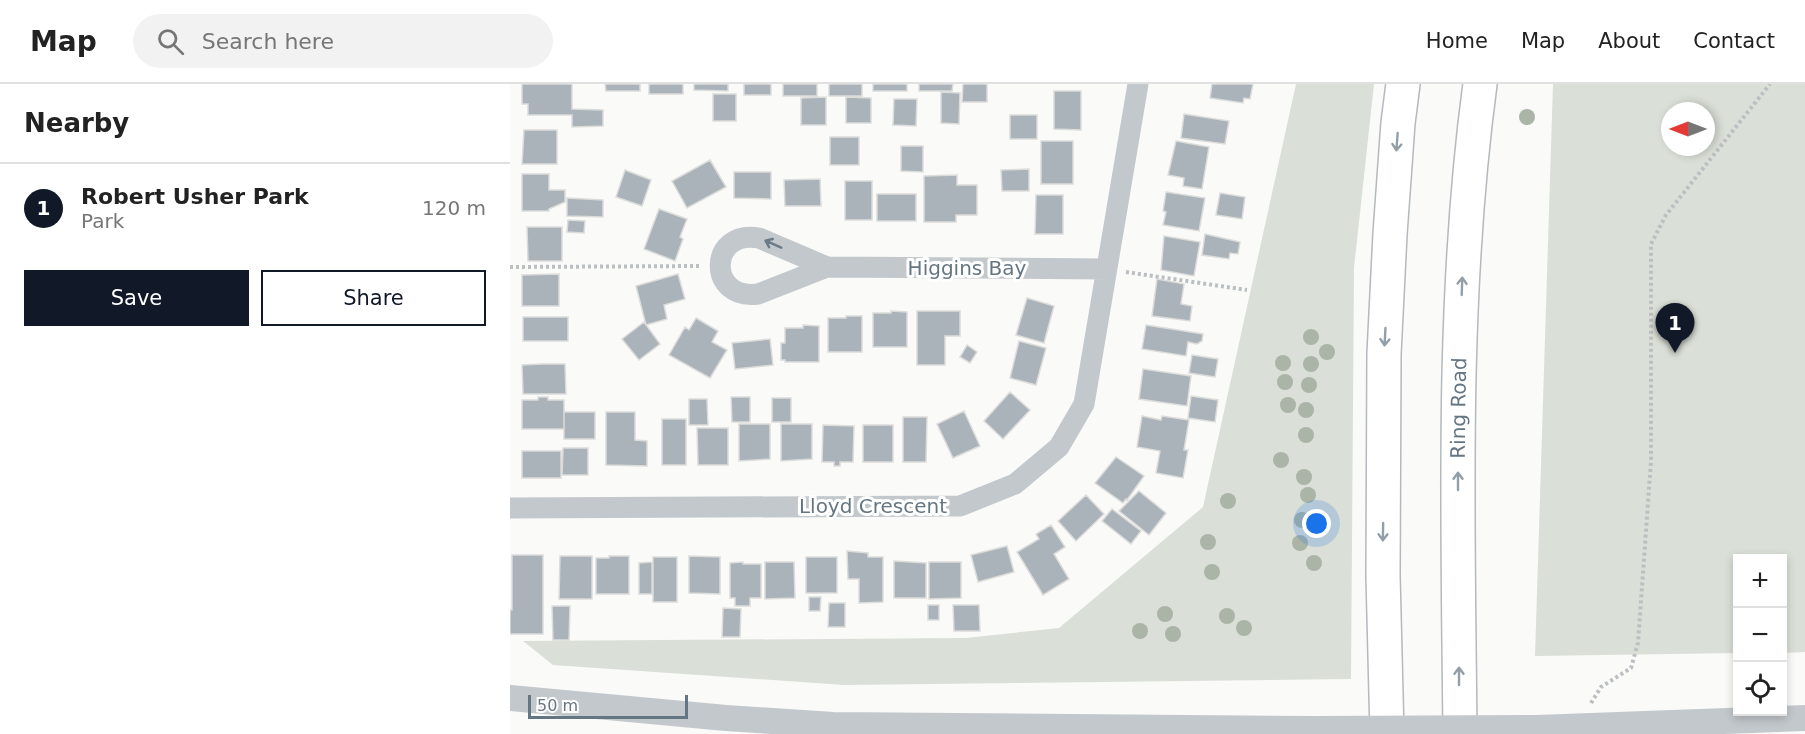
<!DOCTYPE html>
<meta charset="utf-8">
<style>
:root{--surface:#fff;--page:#f2f2f2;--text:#222;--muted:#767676;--line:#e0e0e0;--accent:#111827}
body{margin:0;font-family:"DejaVu Sans",sans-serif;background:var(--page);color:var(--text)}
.controls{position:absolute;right:18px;bottom:18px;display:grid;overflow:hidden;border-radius:0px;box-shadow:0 3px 9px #0003}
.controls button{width:54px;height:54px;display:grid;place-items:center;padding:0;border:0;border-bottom:2px solid var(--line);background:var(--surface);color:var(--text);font:30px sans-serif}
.compass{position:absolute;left:1151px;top:18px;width:54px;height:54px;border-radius:50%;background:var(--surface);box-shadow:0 3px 9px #0003;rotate:270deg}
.scale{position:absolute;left:18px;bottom:15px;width:160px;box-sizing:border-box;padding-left:6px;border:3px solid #657683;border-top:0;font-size:16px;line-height:21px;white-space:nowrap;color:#657683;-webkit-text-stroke:4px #fff;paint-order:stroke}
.you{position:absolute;left:807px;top:440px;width:21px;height:21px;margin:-15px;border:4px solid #fff;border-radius:50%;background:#1a73e8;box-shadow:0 0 0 9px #1a73e833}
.badge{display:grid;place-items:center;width:39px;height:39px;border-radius:50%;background:var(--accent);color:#fff;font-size:20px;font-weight:700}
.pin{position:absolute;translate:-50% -50px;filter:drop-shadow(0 2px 3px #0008)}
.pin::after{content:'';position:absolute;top:32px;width:21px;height:18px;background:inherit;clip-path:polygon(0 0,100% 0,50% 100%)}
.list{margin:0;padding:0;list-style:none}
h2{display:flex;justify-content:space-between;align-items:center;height:78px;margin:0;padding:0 24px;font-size:26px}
h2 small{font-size:20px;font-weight:400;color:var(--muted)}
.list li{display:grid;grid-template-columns:39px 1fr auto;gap:18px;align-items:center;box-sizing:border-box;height:90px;padding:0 24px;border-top:2px solid var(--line)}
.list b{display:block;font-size:22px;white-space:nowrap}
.list p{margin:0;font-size:20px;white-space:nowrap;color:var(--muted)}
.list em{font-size:20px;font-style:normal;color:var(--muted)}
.actions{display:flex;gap:12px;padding:18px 24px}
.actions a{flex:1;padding:14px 0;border:2px solid var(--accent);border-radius:0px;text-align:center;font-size:21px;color:var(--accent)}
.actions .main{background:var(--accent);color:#fff}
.icon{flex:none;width:33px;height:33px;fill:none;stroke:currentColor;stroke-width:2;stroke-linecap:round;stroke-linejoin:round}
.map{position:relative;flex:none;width:1295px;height:650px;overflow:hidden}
header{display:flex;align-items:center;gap:36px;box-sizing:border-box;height:84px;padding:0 30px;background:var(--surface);border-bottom:2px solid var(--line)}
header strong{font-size:28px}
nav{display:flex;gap:33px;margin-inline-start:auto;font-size:21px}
.search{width:420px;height:54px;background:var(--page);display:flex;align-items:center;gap:15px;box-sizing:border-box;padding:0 21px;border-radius:33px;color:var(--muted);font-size:22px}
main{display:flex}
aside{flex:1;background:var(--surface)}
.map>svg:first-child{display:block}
</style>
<header>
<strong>Map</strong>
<div class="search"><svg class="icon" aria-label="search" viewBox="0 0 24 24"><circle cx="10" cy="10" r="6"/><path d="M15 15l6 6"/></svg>Search here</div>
<nav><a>Home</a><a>Map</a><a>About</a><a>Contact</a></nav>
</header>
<main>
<aside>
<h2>Nearby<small></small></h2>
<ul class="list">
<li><span class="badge">1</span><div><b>Robert Usher Park</b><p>Park</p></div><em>120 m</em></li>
</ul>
<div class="actions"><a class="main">Save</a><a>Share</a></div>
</aside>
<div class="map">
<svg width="1295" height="650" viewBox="0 0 1295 650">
<rect width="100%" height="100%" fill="#fafaf8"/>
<path fill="#dadfd7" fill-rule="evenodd" d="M 786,0 L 864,0 L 844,184 L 841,595 L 334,601 L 43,581 L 13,557 L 456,554 L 549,544 L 693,423 Z
M 1043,0 L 1295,0 L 1295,568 L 1273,569 L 1272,474 L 1228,474 L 1227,569 L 1025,572 ZM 1160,27 L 1196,27 L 1196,63 L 1160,63 Z"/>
<path fill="#aab3b9" stroke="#dcdcda" stroke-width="1.5" d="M 12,0 L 62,0 L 62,25 L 93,26 L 93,42 L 62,43 L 62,31 L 18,31 L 18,20 L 12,20 Z
M 95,0 L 130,0 L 130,7 L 96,7 Z
M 139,0 L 173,0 L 173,10 L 139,10 Z
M 184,0 L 218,0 L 218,7 L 184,6 Z
M 234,0 L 261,0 L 261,11 L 234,11 Z
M 273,0 L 307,0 L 307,12 L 273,12 Z
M 319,0 L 352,0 L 352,12 L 319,12 Z
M 363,0 L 397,0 L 397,7 L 363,7 Z
M 409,0 L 443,0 L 442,7 L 409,7 Z
M 453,0 L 477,0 L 477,18 L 452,18 Z
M 702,0 L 743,0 L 740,15 L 734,14 L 733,19 L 700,14 Z
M 544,7 L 571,7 L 571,46 L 544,45 Z
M 431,8 L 450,9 L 449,40 L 431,39 Z
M 203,10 L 226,10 L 226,37 L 203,37 Z
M 316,13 L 316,41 L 291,41 L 291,14 Z
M 336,13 L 361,14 L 361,39 L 336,39 Z
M 384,15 L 407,15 L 406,42 L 383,41 Z
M 674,30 L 719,37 L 715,60 L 671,54 Z
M 500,31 L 527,31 L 527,55 L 500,55 Z
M 14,46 L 47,46 L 47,80 L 12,80 Z
M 320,53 L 349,53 L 349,81 L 320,81 Z
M 531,57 L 563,57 L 563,100 L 531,100 Z
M 666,57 L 699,63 L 692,105 L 673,102 L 674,94 L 658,91 Z
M 391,62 L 413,62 L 413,88 L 391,87 Z
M 200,76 L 216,103 L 177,124 L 162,97 Z
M 519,85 L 519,107 L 492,107 L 491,86 Z
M 115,86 L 141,96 L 132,122 L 106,113 Z
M 224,88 L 261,88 L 261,115 L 224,114 Z
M 12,90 L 39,90 L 39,106 L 55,106 L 55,118 L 39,125 L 39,127 L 12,127 Z
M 447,91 L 447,101 L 467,101 L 467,131 L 446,131 L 446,138 L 414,138 L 414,92 Z
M 310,95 L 311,122 L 275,122 L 274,96 Z
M 335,97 L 362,97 L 362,136 L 335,136 Z
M 656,108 L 695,114 L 689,147 L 653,141 L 656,128 L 653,127 Z
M 710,109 L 735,113 L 732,135 L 706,131 Z
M 367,110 L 406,110 L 406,137 L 367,137 Z
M 526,111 L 553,111 L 553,150 L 525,150 Z
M 57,114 L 93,116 L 93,133 L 57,132 Z
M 149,125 L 177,135 L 170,153 L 173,155 L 165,177 L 134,165 Z
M 58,136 L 75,137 L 74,149 L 57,148 Z
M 17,143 L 52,143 L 52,177 L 18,177 Z
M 695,150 L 730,158 L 728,170 L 720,169 L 719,175 L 692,171 Z
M 654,152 L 690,158 L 684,192 L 651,186 Z
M 49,190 L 49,222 L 12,222 L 12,191 Z
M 168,190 L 175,215 L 154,221 L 157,235 L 136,241 L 126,202 Z
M 647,195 L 674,200 L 671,220 L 682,222 L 680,237 L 642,232 Z
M 517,214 L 544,222 L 534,259 L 506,251 Z
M 381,227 L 397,228 L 397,263 L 363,263 L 363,229 L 381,229 Z
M 407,227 L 450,227 L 450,252 L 435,252 L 435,281 L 407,281 Z
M 336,232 L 352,232 L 352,268 L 318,268 L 318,234 L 336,234 Z
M 13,233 L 58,233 L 58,257 L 13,257 Z
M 186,234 L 208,247 L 202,258 L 217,266 L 200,294 L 159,271 L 175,243 L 179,246 Z
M 134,238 L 150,260 L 129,276 L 112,255 Z
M 293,241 L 309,242 L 309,278 L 275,278 L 275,276 L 271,276 L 271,259 L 275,259 L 275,244 L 293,244 Z
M 636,241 L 693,250 L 692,257 L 687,260 L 678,258 L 676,272 L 632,265 Z
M 260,255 L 263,281 L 225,285 L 222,259 Z
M 509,257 L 536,264 L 526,301 L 500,294 Z
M 457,261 L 467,268 L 460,279 L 450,273 Z
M 682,271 L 708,275 L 705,293 L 679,289 Z
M 32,280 L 55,280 L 56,310 L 13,310 L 12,281 Z
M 633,285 L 681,292 L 677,322 L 629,315 Z
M 500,308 L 520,326 L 493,355 L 474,337 Z
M 681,312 L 708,316 L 705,338 L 678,334 Z
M 28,313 L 38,313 L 38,316 L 54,316 L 54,345 L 12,345 L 12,316 L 28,316 Z
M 221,313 L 240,313 L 240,338 L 222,338 Z
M 262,314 L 281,314 L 281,338 L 262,338 Z
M 179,315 L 197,315 L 198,341 L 179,341 Z
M 454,327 L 470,362 L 443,374 L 427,340 Z
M 54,328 L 85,328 L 85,355 L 54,355 Z
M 96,328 L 125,328 L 125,356 L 137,357 L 137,382 L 96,381 Z
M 632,332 L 651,336 L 652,332 L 679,336 L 674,366 L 678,366 L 673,394 L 646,389 L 650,367 L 627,363 Z
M 393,333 L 417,333 L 416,378 L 393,378 Z
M 152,335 L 176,335 L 176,381 L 152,381 Z
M 229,340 L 260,340 L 260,375 L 229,377 Z
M 271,340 L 302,340 L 302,375 L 271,377 Z
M 313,341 L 344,342 L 343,378 L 330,378 L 330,382 L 324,382 L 324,378 L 312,378 Z
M 353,341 L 383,341 L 383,378 L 353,378 Z
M 187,344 L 218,344 L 218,381 L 188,381 Z
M 53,364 L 78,364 L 78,391 L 52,391 Z
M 12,367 L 51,367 L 51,394 L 12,394 Z
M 606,373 L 634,392 L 617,416 L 616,415 L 613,419 L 585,399 Z
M 629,407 L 656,429 L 639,451 L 609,427 Z
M 576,411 L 594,430 L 566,457 L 548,437 Z
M 602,425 L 631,447 L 621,460 L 592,437 Z
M 541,441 L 555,463 L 544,470 L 559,495 L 533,511 L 507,468 L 529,455 L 526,450 Z
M 497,462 L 504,488 L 468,498 L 461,471 Z
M 337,467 L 358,469 L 358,473 L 373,473 L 373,518 L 349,519 L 349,495 L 338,495 Z
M 2,471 L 33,471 L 33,550 L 0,550 L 0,526 L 2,526 Z
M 50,472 L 82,472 L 82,515 L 49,515 Z
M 99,472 L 119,472 L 119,510 L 86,510 L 86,474 L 99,474 Z
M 179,472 L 210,473 L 210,510 L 179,509 Z
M 143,473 L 167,473 L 167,518 L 143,518 Z
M 296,473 L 327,473 L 327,509 L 296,509 Z
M 384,477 L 416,479 L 416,514 L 384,514 Z
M 142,478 L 142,510 L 129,510 L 129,479 Z
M 233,478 L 233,480 L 251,480 L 251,514 L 240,514 L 240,522 L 225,522 L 225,514 L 220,514 L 220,479 Z
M 255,478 L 284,478 L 285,514 L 255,515 Z
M 419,478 L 451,478 L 451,514 L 419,515 Z
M 299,513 L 311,513 L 310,527 L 299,527 Z
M 319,519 L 335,519 L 335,543 L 318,543 Z
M 418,521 L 429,521 L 429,536 L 418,536 Z
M 443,521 L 469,521 L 470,547 L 444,547 Z
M 42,522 L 60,522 L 59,556 L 43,556 Z
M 213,524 L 231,525 L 230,553 L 212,553 Z"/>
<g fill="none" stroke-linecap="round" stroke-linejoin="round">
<defs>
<g id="motorway">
<path d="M 877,650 L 873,492 L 874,270 L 880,150 L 888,39 L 893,0"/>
<path id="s1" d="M 950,650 C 948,433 941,215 970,0"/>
</g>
</defs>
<use href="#motorway" stroke="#b4b9bd" stroke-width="36"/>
<path stroke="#bbbfc2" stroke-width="4" stroke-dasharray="3 3" stroke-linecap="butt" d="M 0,183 L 191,182
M 616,188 L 737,206
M 1081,619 L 1091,603 L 1121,584 L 1128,559 L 1141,377 L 1141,160 L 1156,131 L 1260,0"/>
<path stroke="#c3c8cc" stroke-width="21" d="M 317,183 L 249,154 C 198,145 197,217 248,210 L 317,183 L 597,185
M 0,424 L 450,422 L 505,400 L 549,363 L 574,320 L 628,0"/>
<path stroke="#c3c8cc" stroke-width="26" d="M 0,614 L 216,634 L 323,641 L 804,645
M 1027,644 L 1295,634"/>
<use href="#motorway" stroke="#fff" stroke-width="33"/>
<path stroke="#c3c8cc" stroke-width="26" d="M 804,645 L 1027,644"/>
</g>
<g fill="#aab4a7">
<circle cx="1017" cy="33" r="8"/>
<circle cx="801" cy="253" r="8"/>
<circle cx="817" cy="268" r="8"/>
<circle cx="773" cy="279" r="8"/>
<circle cx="801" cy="280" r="8"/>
<circle cx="775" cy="298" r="8"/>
<circle cx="799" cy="301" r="8"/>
<circle cx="778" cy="321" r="8"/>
<circle cx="796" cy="326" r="8"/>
<circle cx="796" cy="351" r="8"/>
<circle cx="771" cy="376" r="8"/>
<circle cx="794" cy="393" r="8"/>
<circle cx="798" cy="411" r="8"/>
<circle cx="718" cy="417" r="8"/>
<circle cx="792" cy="436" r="8"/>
<circle cx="698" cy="458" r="8"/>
<circle cx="790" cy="459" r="8"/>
<circle cx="804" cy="479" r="8"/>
<circle cx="702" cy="488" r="8"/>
<circle cx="655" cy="530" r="8"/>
<circle cx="717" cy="532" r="8"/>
<circle cx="734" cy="544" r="8"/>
<circle cx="630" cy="547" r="8"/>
<circle cx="663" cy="550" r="8"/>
</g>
<defs><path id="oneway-shaft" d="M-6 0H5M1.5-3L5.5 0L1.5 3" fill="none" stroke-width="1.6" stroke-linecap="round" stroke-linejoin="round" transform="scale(1.5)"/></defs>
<g stroke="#939fa8">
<use href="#oneway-shaft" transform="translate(887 58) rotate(94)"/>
<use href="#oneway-shaft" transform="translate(952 202) rotate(-88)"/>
<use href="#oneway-shaft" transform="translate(875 253) rotate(93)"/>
<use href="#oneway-shaft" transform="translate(948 397) rotate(-90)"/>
<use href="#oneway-shaft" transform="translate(873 448) rotate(91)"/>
<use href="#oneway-shaft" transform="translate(949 592) rotate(-90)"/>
</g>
<use stroke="#6a7a87" href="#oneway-shaft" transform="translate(263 160) rotate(-156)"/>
<g text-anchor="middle" stroke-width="6" stroke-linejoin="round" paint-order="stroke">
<g font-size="20" fill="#657683" stroke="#fff">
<text x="457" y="191">Higgins Bay</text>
<text dy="7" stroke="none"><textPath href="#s1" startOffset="326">Ring Road</textPath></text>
<text x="363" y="429">Lloyd Crescent</text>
</g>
</g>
</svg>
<div class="controls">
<button>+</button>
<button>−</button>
<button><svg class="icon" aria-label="locate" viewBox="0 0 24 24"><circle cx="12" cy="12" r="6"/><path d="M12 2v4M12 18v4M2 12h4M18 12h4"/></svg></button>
</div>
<svg class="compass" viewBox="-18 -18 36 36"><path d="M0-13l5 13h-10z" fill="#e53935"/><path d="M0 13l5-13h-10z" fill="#767676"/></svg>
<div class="scale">50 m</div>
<div class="you"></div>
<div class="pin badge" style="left:1165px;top:269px">1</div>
</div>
</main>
